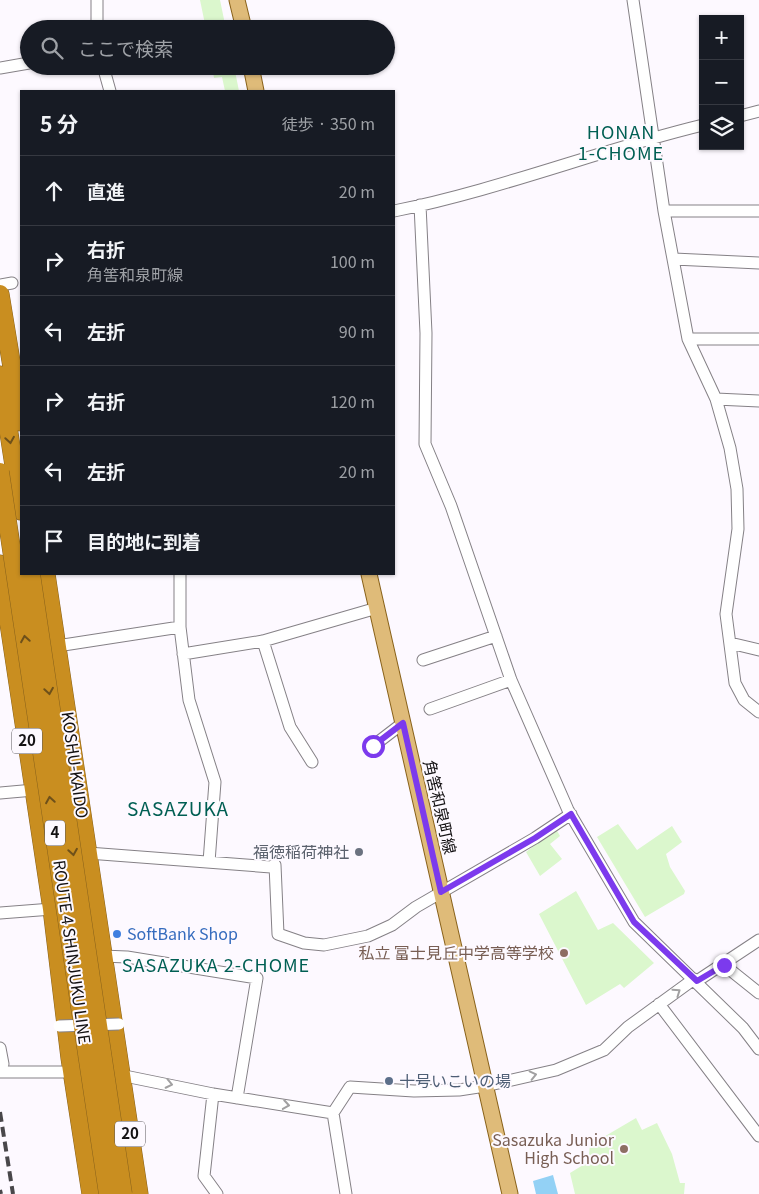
<!DOCTYPE html>
<html lang="ja">
<meta charset="utf-8">
<style>
:root{--surface:#171b24;--page:#20242c;--text:#f1f3f6;--muted:#9ea1a6;--line:#363941}
body{margin:0;font-family:Georgia,"Noto Sans JP",serif;background:var(--page);color:var(--text)}
.controls{position:absolute;right:15px;top:15px;display:grid;overflow:hidden;border-radius:0px;box-shadow:0 1px 4px #0004}
.controls button{width:45px;height:45px;display:grid;place-items:center;padding:0;border:0;border-bottom:1px solid var(--line);background:var(--surface);color:var(--text);font:25px sans-serif}
.stop{position:absolute;width:15px;height:15px;margin:-11px;border:4px solid #7c3aed;border-radius:50%;background:#fff}
.stop.end{background:#7c3aed;border-color:#fff;box-shadow:0 1px 5px #0008}
.list{margin:0;padding:0;list-style:none}
h2{display:flex;justify-content:space-between;align-items:center;height:65px;margin:0;padding:0 20px;font-size:21px}
h2 small{font-size:16px;font-weight:400;color:var(--muted)}
.list li{display:grid;grid-template-columns:32px 1fr auto;gap:15px;align-items:center;box-sizing:border-box;height:70px;padding:0 20px;border-top:1px solid var(--line)}
.list b{display:block;font-size:19px;white-space:nowrap}
.list p{margin:0;font-size:16px;white-space:nowrap;color:var(--muted)}
.list em{font-size:16px;font-style:normal;color:var(--muted)}
.icon{flex:none;width:28px;height:28px;fill:none;stroke:currentColor;stroke-width:2;stroke-linecap:round;stroke-linejoin:round}
.map{position:relative;flex:none;width:759px;height:1194px;overflow:hidden}
.search{position:absolute;background:var(--surface);box-shadow:0 1px 4px #0004;left:20px;top:20px;width:375px;height:55px;display:flex;align-items:center;gap:12px;box-sizing:border-box;padding:0 18px;border-radius:28px;color:var(--muted);font-size:19px}
.panel{position:absolute;background:var(--surface);box-shadow:0 1px 4px #0004;left:20px;top:90px;width:375px;height:485px;border-radius:0px}
.map>svg:first-child{display:block}
</style>
<div class="map">
<svg width="759" height="1194" viewBox="0 0 759 1194">
<rect width="100%" height="100%" fill="#fdf9ff"/>
<path fill="#dbf7cd" d="M 200,0 L 220,0 L 226,29 L 206,29 Z
M 212,66 L 234,66 L 239,91 L 225,91 L 222,77 L 214,78 Z
M 618,824 L 637,850 L 672,826 L 682,842 L 666,854 L 670,867 L 685,891 L 684,894 L 645,917 L 597,837 Z
M 556,829 L 560,836 L 550,844 L 562,859 L 540,876 L 526,852 Z
M 576,891 L 598,930 L 613,923 L 654,963 L 624,988 L 620,984 L 586,1005 L 539,914 Z
M 636,1118 L 642,1130 L 657,1123 L 672,1154 L 680,1183 L 685,1183 L 684,1194 L 575,1194 L 570,1173 L 588,1162 L 590,1145 Z"/>
<path fill="#93d1f5" d="M 553,1175 L 558,1194 L 536,1194 L 533,1181 Z"/>
<g fill="none" stroke-linecap="round" stroke-linejoin="round">
<defs>
<path id="minor" d="M 633,0 L 664,211 L 688,339 L 716,399 L 730,448 L 737,489 L 738,529 L 726,614 L 735,683 L 744,700 L 759,712
M 97,29 L 97,0
M 103,66 L 110,91
M 0,68 L 29,63
M 740,116 L 759,111
M 420,205 L 426,333 L 425,444 L 451,506 L 511,680 L 568,810 L 634,922 L 743,1028 L 759,1049
M 394,211 C 499,190 599,150 703,125
M 664,211 L 759,211
M 674,259 L 759,263
M 0,285 L 12,283
M 688,339 L 759,339
M 716,399 L 759,401
M 180,574 L 180,627 L 189,700 L 215,782 L 209,862
M 263,641 L 290,727 L 312,762
M 730,643 L 759,650
M 57,646 L 180,627
M 183,654 L 263,641 L 377,608
M 423,660 L 496,636
M 430,709 L 511,680
M 373,746 L 403,723
M 0,793 L 34,790
M 88,853 L 271,867 L 275,865 L 278,934 L 304,943 L 324,945 L 368,936 L 392,925 L 416,907 L 535,838 L 571,814
M 0,913 L 52,909
M 102,956 L 127,957 L 257,978 L 237,1098
M 724,965 L 759,993
M 697,981 L 759,940
M 659,1004 L 759,1136
M 0,1048 L 3,1064
M 0,1072 L 79,1072
M 115,1074 L 213,1094 L 333,1113 L 350,1087 L 414,1091 L 459,1090 L 485,1086 L 556,1070 L 604,1050 L 628,1027 L 694,979
M 213,1094 L 204,1176 L 217,1194
M 333,1113 L 346,1194"/>
<path id="major" d="M 237,0 L 244,29
M 251,66 L 256,91
M 369,574 L 510,1194"/>
<path id="highway" d="M 0,294 L 21,422
M 0,375 L 21,511
M 0,564 L 52,909 L 70,1058 L 91,1194
M 46,574 L 139,1194"/>
</defs>
<use href="#minor" stroke="#858186" stroke-width="13"/>
<use href="#major" stroke="#89621b" stroke-width="17"/>
<use href="#highway" stroke="#89621b" stroke-width="19"/>
<use href="#minor" stroke="#fff" stroke-width="11"/>
<use href="#major" stroke="#dfbb79" stroke-width="15"/>
<use href="#highway" stroke="#c98e20" stroke-width="18"/>
<path stroke="#49474a" stroke-width="4" stroke-dasharray="10 5" stroke-linecap="butt" d="M 0,1112 L 13,1194
M 0,1190 L 1,1194"/>
<defs>
<path id="minor-bridge" d="M 59,1026 L 119,1024"/>
<path id="highway-bridge" d="M 0,472 L 108,1194
M 31,574 L 123,1194"/>
</defs>
<use href="#minor-bridge" stroke="#858186" stroke-width="13" stroke-linecap="butt"/>
<use href="#highway-bridge" stroke="#89621b" stroke-width="19" stroke-linecap="butt"/>
<use href="#minor-bridge" stroke="#fff" stroke-width="11"/>
<use href="#highway-bridge" stroke="#c98e20" stroke-width="18"/>
</g>
<defs><path id="oneway-chevron" d="M-2-3.5L2.5 0L-2 3.5" fill="none" stroke-width="1.6" stroke-linecap="round" stroke-linejoin="round" transform="scale(1.25)"/></defs>
<g stroke="#6e501a">
<use href="#oneway-chevron" transform="translate(10 440) rotate(81)"/>
<use href="#oneway-chevron" transform="translate(25 639) rotate(-99)"/>
<use href="#oneway-chevron" transform="translate(49 691) rotate(81)"/>
<use href="#oneway-chevron" transform="translate(50 800) rotate(-99)"/>
<use href="#oneway-chevron" transform="translate(73 852) rotate(81)"/>
</g>
<g stroke="#a1a0a1">
<use href="#oneway-chevron" transform="translate(677 992) rotate(-35)"/>
<use href="#oneway-chevron" transform="translate(533 1075) rotate(-13)"/>
<use href="#oneway-chevron" transform="translate(169 1084) rotate(12)"/>
<use href="#oneway-chevron" transform="translate(286 1105) rotate(9)"/>
</g>
<g fill="none" stroke-linecap="round" stroke-linejoin="round">
<path stroke="#7c3aed" stroke-width="6" d="M 373,746 L 403,723 L 441,892 L 535,838 L 571,814 L 634,922 L 697,981 L 724,965"/>
</g>
<circle fill="#6b7280" stroke="#fdf9ff" stroke-width="2" cx="359" cy="852" r="5"/>
<circle fill="#3f7fe0" stroke="#fdf9ff" stroke-width="2" cx="117" cy="934" r="5"/>
<g fill="#8d6e63" stroke="#fdf9ff" stroke-width="2">
<circle cx="564" cy="953" r="5"/>
<circle cx="624" cy="1149" r="5"/>
</g>
<circle fill="#5c6f8a" stroke="#fdf9ff" stroke-width="2" cx="389" cy="1081" r="5"/>
<g text-anchor="middle" stroke-width="4" stroke-linejoin="round" paint-order="stroke">
<g fill="#fdf9ff" stroke="#59575a" stroke-width="1">
<rect x="12" y="728.5" width="30" height="25" rx="4"/>
<rect x="45" y="820.5" width="20" height="25" rx="4"/>
<rect x="115" y="1121.5" width="30" height="25" rx="4"/>
</g>
<g font-size="15" font-weight="bold" fill="#131113">
<text x="27" y="746">20</text>
<text x="55" y="838">4</text>
<text x="130" y="1139">20</text>
</g>
<g font-size="16" fill="#131113" stroke="#fdf9ff">
<text transform="translate(75 765) rotate(82)" y="6">KOSHU-KAIDO</text>
<text transform="translate(440 807) rotate(77)" y="6">角筈和泉町線</text>
<text transform="translate(72 952) rotate(82)" y="6">ROUTE 4 SHINJUKU LINE</text>
</g>
<g font-size="16" fill="#5b616d" stroke="#fdf9ff" text-anchor="end">
<text x="349" y="858">福徳稲荷神社</text>
</g>
<g font-size="16" fill="#366cbe" stroke="#fdf9ff" text-anchor="start">
<text x="127" y="940">SoftBank Shop</text>
</g>
<g font-size="16" fill="#785e54" stroke="#fdf9ff" text-anchor="end">
<text x="554" y="959">私立 富士見丘中学高等学校</text>
<text x="614" y="1146">Sasazuka Junior<tspan x="614" dy="18">High School</tspan></text>
</g>
<g font-size="16" fill="#4e5e75" stroke="#fdf9ff" text-anchor="start">
<text x="399" y="1087">十号いこいの場</text>
</g>
<g font-size="18" letter-spacing="1" fill="#005f53" stroke="#fdf9ff">
<text x="621" y="139">HONAN<tspan x="621" dy="21">1-CHOME</tspan></text>
<text x="216" y="972">SASAZUKA 2-CHOME</text>
</g>
<g font-size="19" letter-spacing="1" fill="#005f53" stroke="#fdf9ff">
<text x="178" y="816">SASAZUKA</text>
</g>
</g>
</svg>
<div class="controls">
<button>+</button>
<button>−</button>
<button><svg class="icon" aria-label="layers" viewBox="0 0 24 24"><path d="M12 4l9 5-9 5-9-5zM3 14l9 5 9-5"/></svg></button>
</div>
<div class="stop" style="left:373px;top:746px"></div>
<div class="stop end" style="left:724px;top:965px"></div>
<div class="search"><svg class="icon" aria-label="search" viewBox="0 0 24 24"><circle cx="10" cy="10" r="6"/><path d="M15 15l6 6"/></svg>ここで検索</div>
<section class="panel">
<h2>5 分<small>徒歩 · 350 m</small></h2>
<ul class="list">
<li><svg class="icon" aria-label="ahead" viewBox="0 0 24 24"><path d="M12 20V5M6 11l6-6 6 6"/></svg><div><b>直進</b></div><em>20 m</em></li>
<li><svg class="icon" aria-label="right" viewBox="0 0 24 24"><path d="M7 20v-9h11M14 6l5 5-5 5"/></svg><div><b>右折</b><p>角筈和泉町線</p></div><em>100 m</em></li>
<li><svg class="icon" aria-label="left" viewBox="0 0 24 24"><path d="M17 20v-9H6M10 6l-5 5 5 5"/></svg><div><b>左折</b></div><em>90 m</em></li>
<li><svg class="icon" aria-label="right" viewBox="0 0 24 24"><path d="M7 20v-9h11M14 6l5 5-5 5"/></svg><div><b>右折</b></div><em>120 m</em></li>
<li><svg class="icon" aria-label="left" viewBox="0 0 24 24"><path d="M17 20v-9H6M10 6l-5 5 5 5"/></svg><div><b>左折</b></div><em>20 m</em></li>
<li><svg class="icon" aria-label="arrive" viewBox="0 0 24 24"><path d="M6 21V4h12l-3 4 3 4H6"/></svg><div><b>目的地に到着</b></div></li>
</ul>
</section>
</div>
